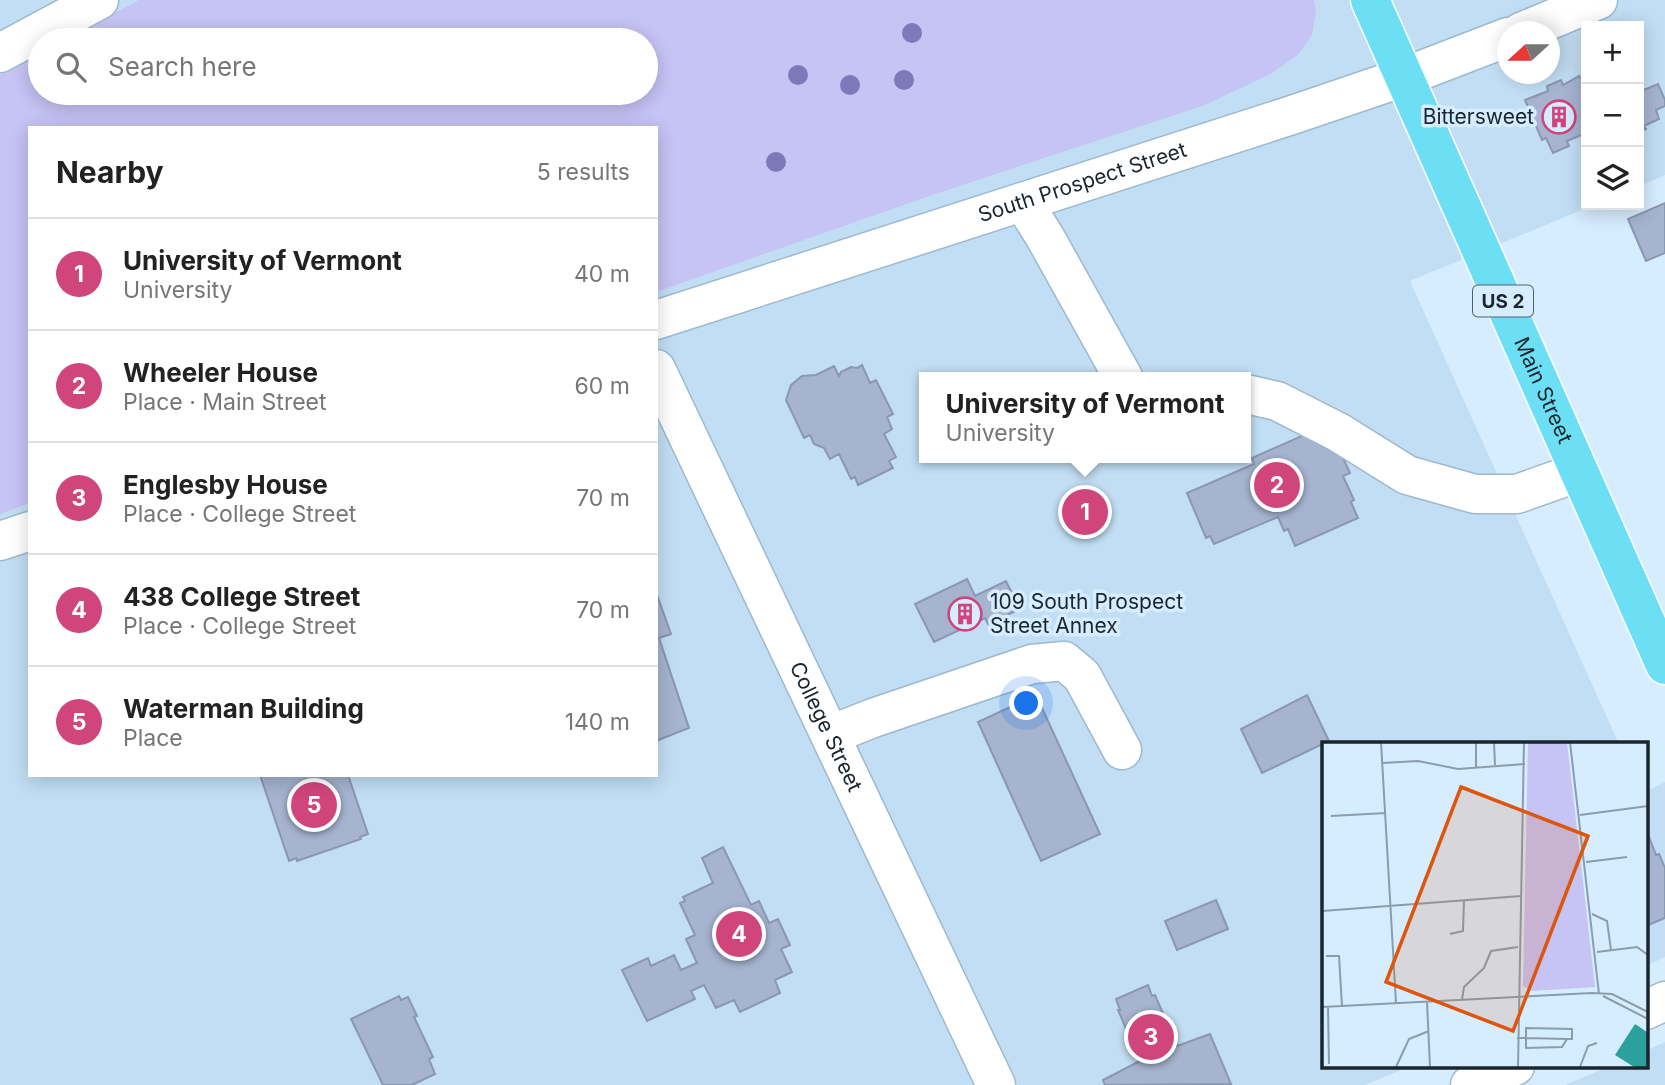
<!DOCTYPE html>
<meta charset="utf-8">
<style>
:root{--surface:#fff;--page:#f2f2f2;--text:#222;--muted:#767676;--line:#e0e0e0;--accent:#d0457c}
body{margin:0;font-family:Inter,sans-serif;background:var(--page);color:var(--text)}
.controls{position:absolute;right:21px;top:21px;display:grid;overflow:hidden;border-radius:0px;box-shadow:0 4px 18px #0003}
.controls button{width:63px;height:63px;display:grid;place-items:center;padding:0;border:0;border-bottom:2px solid var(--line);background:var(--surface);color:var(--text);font:35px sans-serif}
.compass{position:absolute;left:1497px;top:21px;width:63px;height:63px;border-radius:50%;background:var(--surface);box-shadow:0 4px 18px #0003;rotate:249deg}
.you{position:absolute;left:1027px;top:704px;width:24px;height:24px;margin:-18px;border:5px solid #fff;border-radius:50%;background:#1a73e8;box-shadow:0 0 0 10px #1a73e833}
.badge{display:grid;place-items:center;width:46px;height:46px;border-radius:50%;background:var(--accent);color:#fff;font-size:23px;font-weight:700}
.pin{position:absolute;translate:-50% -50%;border:4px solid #fff;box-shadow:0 2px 7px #0006}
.popup{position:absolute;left:919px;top:372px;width:332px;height:91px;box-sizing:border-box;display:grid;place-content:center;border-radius:0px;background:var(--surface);filter:drop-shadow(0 2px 5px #0005);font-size:23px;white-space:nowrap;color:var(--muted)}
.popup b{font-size:26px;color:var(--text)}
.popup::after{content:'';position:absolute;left:50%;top:100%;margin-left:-14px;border:14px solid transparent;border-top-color:var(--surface)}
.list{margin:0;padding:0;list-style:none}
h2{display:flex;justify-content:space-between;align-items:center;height:91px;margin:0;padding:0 28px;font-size:30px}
h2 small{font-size:23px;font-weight:400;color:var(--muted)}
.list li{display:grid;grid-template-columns:46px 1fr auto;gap:21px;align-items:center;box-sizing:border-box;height:112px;padding:0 28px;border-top:2px solid var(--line)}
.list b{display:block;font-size:26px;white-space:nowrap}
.list p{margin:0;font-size:23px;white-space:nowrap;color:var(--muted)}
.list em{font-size:23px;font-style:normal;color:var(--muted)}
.icon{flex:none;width:38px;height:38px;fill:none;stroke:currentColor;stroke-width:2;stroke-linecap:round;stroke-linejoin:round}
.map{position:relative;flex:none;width:1665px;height:1085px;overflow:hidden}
.search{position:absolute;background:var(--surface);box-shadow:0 4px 18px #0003;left:28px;top:28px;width:630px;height:77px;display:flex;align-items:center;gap:18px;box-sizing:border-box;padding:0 24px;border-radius:38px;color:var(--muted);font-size:26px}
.panel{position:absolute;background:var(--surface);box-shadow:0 4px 18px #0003;left:28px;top:126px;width:630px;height:651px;border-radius:0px}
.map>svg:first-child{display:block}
</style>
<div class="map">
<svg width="1665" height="1085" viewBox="0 0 1665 1085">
<rect width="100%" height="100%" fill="#d6edff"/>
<path fill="#c2def4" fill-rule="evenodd" d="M 0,0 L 1665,0 L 1665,175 L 1639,186 L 1639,26 L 1586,26 L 1586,205 L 1594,205 L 1410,281 L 1619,744 L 1324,744 L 1324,1066 L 1411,1066 L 1365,1085 L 0,1085 ZM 1508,32 L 1550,32 L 1550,74 L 1508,74 ZM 40,40 L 646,40 L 646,93 L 40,93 ZM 30,128 L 656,128 L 656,775 L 30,775 ZM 924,377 L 1246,377 L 1246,458 L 924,458 Z
M 1665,782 L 1665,957 L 1646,966 L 1646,791 Z
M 1665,1042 L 1665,1085 L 1565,1085 L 1610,1066 L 1646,1066 L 1646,1051 Z"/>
<path fill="#c6c3f5" d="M 139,0 L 1314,0 L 1316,11 L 1312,35 L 1298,55 L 1270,74 L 1205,105 L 932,195 L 656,292 L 656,128 L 30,128 L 30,503 L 0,514 L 0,75 L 40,53 L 40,93 L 646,93 L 646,40 L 64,40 Z"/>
<path fill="#a6b4d0" stroke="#8997b2" stroke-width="2" d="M 1586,75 L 1586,133 L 1567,141 L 1569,146 L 1553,153 L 1546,138 L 1542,140 L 1525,100 L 1548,91 L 1547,86 L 1561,80 L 1563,85 L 1579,76 L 1580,78 Z
M 1639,79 L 1644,90 L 1658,84 L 1665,100 L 1665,106 L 1656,110 L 1659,119 L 1644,126 L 1646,129 L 1639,132 Z
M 1665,203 L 1665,253 L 1646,261 L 1628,219 Z
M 862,365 L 870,383 L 876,380 L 893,414 L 887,417 L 892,429 L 884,434 L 896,457 L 889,461 L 893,468 L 858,485 L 855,477 L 851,479 L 839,454 L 830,459 L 824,448 L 814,444 L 810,435 L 804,438 L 786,400 L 791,385 L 802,376 L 816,375 L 834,366 L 839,376 L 841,372 L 851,367 L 857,368 Z
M 1322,427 L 1333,452 L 1339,449 L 1350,473 L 1343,476 L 1354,500 L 1351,502 L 1358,518 L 1295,546 L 1288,529 L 1284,531 L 1278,517 L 1214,544 L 1210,536 L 1206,538 L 1187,493 L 1254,464 L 1252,458 Z
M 967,579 L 975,596 L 1006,581 L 1020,609 L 988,624 L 985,618 L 934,642 L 915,604 Z
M 656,592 L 671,634 L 659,638 L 689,728 L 656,741 Z
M 1036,695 L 1100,834 L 1041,861 L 978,722 Z
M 1307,695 L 1329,741 L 1262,773 L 1241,729 Z
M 260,775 L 348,775 L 368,834 L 360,837 L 361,839 L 297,861 L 296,858 L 289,861 Z
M 1646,829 L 1656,855 L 1659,854 L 1665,868 L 1665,918 L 1646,926 Z
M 723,847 L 751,905 L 759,901 L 769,923 L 778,919 L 790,945 L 781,949 L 792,972 L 775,980 L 780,993 L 740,1012 L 734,1000 L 716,1008 L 704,985 L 691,991 L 695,999 L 647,1021 L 622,970 L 648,958 L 651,966 L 674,955 L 681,970 L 697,963 L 686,939 L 695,935 L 680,903 L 685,901 L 683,897 L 713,883 L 702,858 Z
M 1216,900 L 1228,929 L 1177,950 L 1165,921 Z
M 1148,985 L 1152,996 L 1155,995 L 1177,1046 L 1210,1034 L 1231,1084 L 1105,1085 L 1103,1080 L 1140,1061 L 1118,1010 L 1120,1010 L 1116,999 Z
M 399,996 L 401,1000 L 408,997 L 417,1016 L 414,1017 L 433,1057 L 429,1059 L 435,1074 L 412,1085 L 383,1085 L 351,1019 Z"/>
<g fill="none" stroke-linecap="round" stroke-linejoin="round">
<defs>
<g id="minor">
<path d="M 1521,32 L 1598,0"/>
<path d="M 0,53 L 99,0"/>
<path d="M 1023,202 L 1045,237 L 1123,377"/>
<path id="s1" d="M 656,320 L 1292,115 L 1404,77 L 1508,37"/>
<path id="s2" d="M 656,369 L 996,1085"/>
<path d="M 1246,394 L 1277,401 L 1338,432 L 1407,475 L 1475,494 L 1517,494 L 1579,472"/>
<path d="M 0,541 L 30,531"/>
<path d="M 830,735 L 873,718 L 1032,664 L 1064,661 L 1082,676 L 1122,750"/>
<path d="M 1646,1010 L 1665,1001"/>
<path d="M 1470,1085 L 1515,1066"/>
</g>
<g id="major">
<path id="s3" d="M 1370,0 L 1665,665"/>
</g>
</defs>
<use href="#minor" stroke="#9cb9ce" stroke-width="41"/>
<use href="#major" stroke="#fff" stroke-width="41"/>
<use href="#minor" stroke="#fff" stroke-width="38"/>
<use href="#major" stroke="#6cdff4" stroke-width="38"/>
</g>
<g fill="#7e79b8">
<circle cx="912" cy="33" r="10"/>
<circle cx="798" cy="75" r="10"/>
<circle cx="904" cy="80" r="10"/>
<circle cx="850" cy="85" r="10"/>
<circle cx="776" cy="162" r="10"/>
</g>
<defs>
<symbol id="building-ring" viewBox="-11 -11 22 22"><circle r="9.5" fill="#d6edff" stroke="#d0457c" stroke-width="1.5"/><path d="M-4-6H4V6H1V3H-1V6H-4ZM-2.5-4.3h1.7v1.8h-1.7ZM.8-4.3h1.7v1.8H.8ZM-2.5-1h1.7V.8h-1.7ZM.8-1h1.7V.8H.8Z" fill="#d0457c"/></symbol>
</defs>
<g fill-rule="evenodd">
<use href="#building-ring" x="1540" y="98" width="38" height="38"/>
<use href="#building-ring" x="946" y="595" width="38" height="38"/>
</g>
<g text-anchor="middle" stroke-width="7" stroke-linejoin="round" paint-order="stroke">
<rect fill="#d6edff" stroke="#52616c" stroke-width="2" x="1473" y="285.5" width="60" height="31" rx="5"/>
<g font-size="19" font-weight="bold" fill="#1a252d">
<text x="1503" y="308">US 2</text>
</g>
<g font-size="21" fill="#1a252d" stroke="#d6edff" text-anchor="end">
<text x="1534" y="124">Bittersweet</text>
<text x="990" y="609" text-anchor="start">109 South Prospect<tspan x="990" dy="24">Street Annex</tspan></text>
</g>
<g font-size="21" fill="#1a252d" stroke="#d6edff">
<text dy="7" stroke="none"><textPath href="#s1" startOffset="448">South Prospect Street</textPath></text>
<text dy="7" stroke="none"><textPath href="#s3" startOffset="427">Main Street</textPath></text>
<text dy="7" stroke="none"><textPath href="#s2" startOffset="396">College Street</textPath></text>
</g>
</g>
<g transform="translate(1322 742)">
<rect width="326" height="326" fill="#d6edff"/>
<path d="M 206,0 L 245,0 L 273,245 L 210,249 L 201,244 Z" fill="#c6c3f5"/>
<path d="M 313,282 L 325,290 L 325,325 L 312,325 L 293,313 Z" fill="#2ca09c"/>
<path fill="none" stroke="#8b9dab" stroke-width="2" d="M 59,0 L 74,261M 154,0 L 154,26M 172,0 L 173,23M 248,0 L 277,252M 60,21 L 96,19 L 136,27 L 203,22M 258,73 L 326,64M 9,74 L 64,71M 264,120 L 305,115M 0,169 L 199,154M 270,172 L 285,179 L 289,208M 128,192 L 141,189 L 142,158M 275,210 L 315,205 L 326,213M 4,214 L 17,214 L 20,264M 281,254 L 326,277M 140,258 L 142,245 L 162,226 L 169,209 L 196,205M 105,260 L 108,325M 6,264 L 7,322M 0,265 L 270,251 L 290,252 L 326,270M 195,296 L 204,296 L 204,286 L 250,287 L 250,297 L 245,297 L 204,296 L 204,306 L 240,305 L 245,297M 74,325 L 87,297 L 107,289M 196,325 L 202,0M 258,325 L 266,304 L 275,301"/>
<path fill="#de560e" fill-opacity="0.15" stroke="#de560e" stroke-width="3.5" d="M 139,45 L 266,94 L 191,289 L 64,240 Z"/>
<rect width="326" height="326" fill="none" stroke="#1a252d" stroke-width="3.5"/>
</g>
</svg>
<div class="controls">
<button>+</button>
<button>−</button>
<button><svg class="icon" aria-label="layers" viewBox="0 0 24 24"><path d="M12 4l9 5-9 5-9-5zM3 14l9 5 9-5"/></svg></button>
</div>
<svg class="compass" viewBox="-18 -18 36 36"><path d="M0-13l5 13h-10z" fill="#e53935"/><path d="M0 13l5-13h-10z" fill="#767676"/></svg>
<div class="you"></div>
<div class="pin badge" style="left:1085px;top:512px">1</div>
<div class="popup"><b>University of Vermont</b>University</div>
<div class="pin badge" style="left:1277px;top:485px">2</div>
<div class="pin badge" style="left:1151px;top:1037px">3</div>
<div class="pin badge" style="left:739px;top:934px">4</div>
<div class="pin badge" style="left:314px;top:805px">5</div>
<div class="search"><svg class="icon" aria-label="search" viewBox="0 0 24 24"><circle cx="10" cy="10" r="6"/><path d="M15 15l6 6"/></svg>Search here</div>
<section class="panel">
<h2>Nearby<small>5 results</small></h2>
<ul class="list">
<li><span class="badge">1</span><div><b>University of Vermont</b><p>University</p></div><em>40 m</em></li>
<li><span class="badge">2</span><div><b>Wheeler House</b><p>Place · Main Street</p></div><em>60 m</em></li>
<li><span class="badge">3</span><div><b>Englesby House</b><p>Place · College Street</p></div><em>70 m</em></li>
<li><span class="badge">4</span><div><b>438 College Street</b><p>Place · College Street</p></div><em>70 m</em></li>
<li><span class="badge">5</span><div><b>Waterman Building</b><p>Place</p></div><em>140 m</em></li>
</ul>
</section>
</div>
